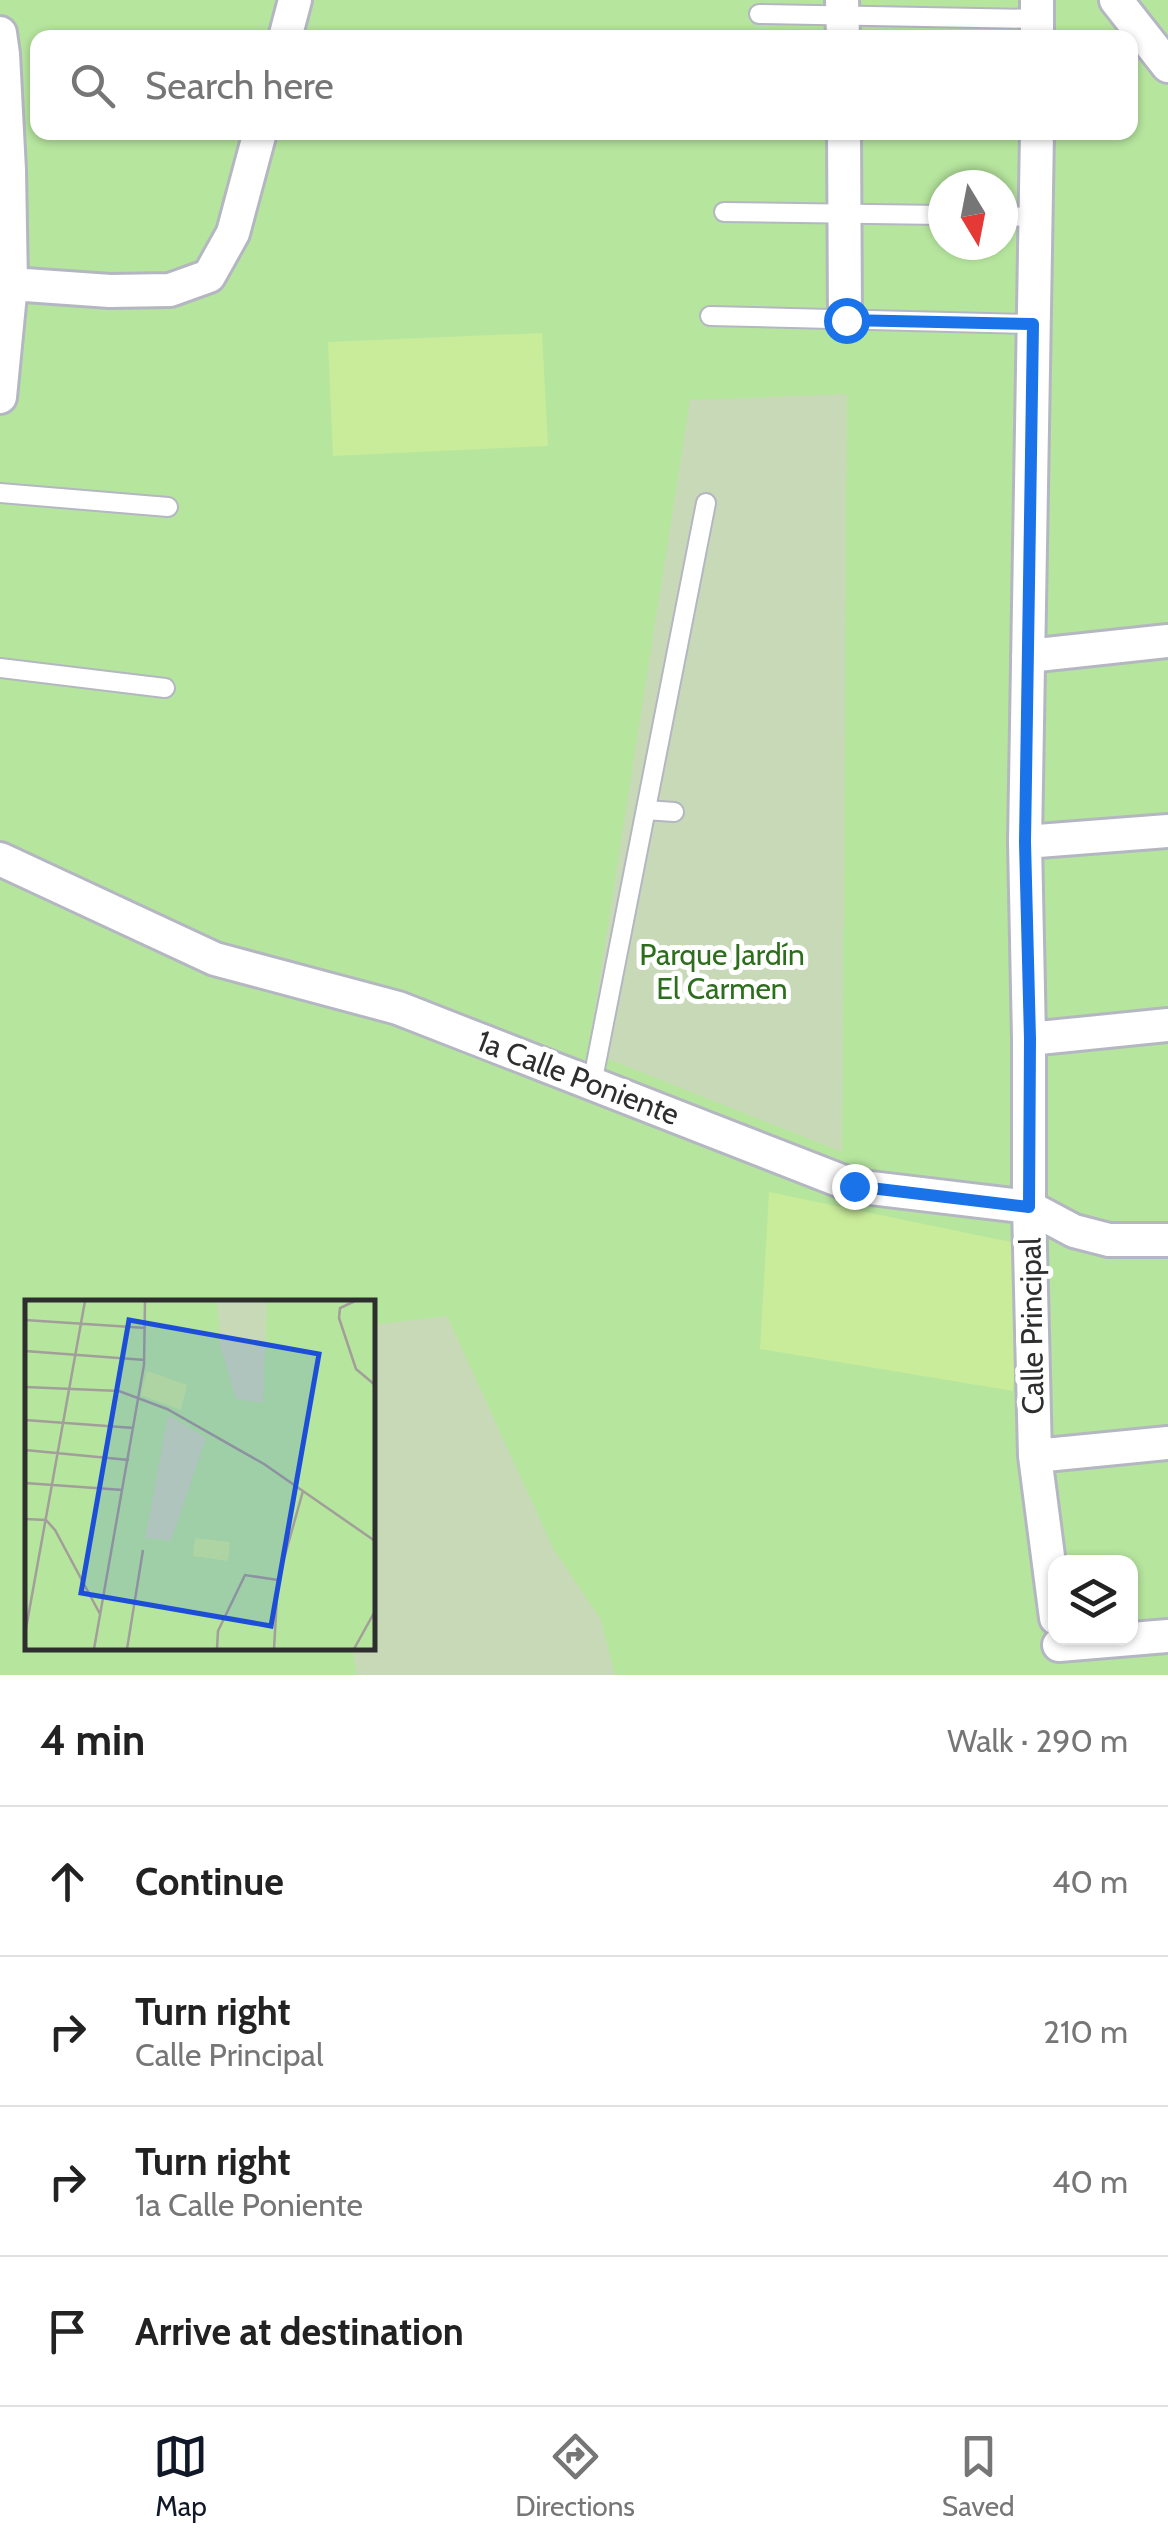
<!DOCTYPE html>
<meta charset="utf-8">
<style>
:root{--surface:#fff;--page:#f6f6f6;--text:#222;--muted:#767676;--line:#e0e0e0;--accent:#111827}
body{margin:0;font-family:Cabin,sans-serif;background:var(--page);color:var(--text)}
.controls{position:absolute;right:30px;bottom:30px;display:grid;overflow:hidden;border-radius:20px;box-shadow:0 2px 8px #0004}
.controls button{width:90px;height:90px;display:grid;place-items:center;padding:0;border:0;border-bottom:2px solid var(--line);background:var(--surface);color:var(--text);font:50px sans-serif}
.compass{position:absolute;left:928px;top:170px;width:90px;height:90px;border-radius:50%;background:var(--surface);box-shadow:0 2px 8px #0004;rotate:170deg}
.stop{position:absolute;width:30px;height:30px;margin:-22px;border:8px solid #1a73e8;border-radius:50%;background:#fff}
.stop.end{background:#1a73e8;border-color:#fff;box-shadow:0 2px 10px #0008}
.list{margin:0;padding:0;list-style:none}
h2{display:flex;justify-content:space-between;align-items:center;height:130px;margin:0;padding:0 40px;font-size:42px}
h2 small{font-size:32px;font-weight:400;color:var(--muted)}
.list li{display:grid;grid-template-columns:65px 1fr auto;gap:30px;align-items:center;box-sizing:border-box;height:150px;padding:0 40px;border-top:2px solid var(--line)}
.list b{display:block;font-size:38px;white-space:nowrap}
.list p{margin:0;font-size:32px;white-space:nowrap;color:var(--muted)}
.list em{font-size:32px;font-style:normal;color:var(--muted)}
.icon{flex:none;width:55px;height:55px;fill:none;stroke:currentColor;stroke-width:2;stroke-linecap:round;stroke-linejoin:round}
.map{position:relative;flex:none;width:1168px;height:1675px;overflow:hidden}
.search{position:absolute;background:var(--surface);box-shadow:0 2px 8px #0004;left:30px;right:30px;top:30px;height:110px;display:flex;align-items:center;gap:25px;box-sizing:border-box;padding:0 35px;border-radius:20px;color:var(--muted);font-size:38px}
.sheet{height:730px;background:var(--surface)}
nav{display:flex;justify-content:space-around;align-items:center;box-sizing:border-box;height:140px;border-top:2px solid var(--line);background:var(--surface);font-size:28px;color:var(--muted)}
nav a{display:grid;justify-items:center;gap:5px}
nav .on{color:var(--accent)}
.map>svg:first-child{display:block}
</style>
<div class="map">
<svg width="1168" height="1675" viewBox="0 0 1168 1675">
<rect width="100%" height="100%" fill="#efe9e1"/>
<path fill="#b6e59e" fill-rule="evenodd" d="M 0,0 L 1168,0 L 1168,1675 L 0,1675 ZM 38,38 L 1130,38 L 1130,132 L 38,132 ZM 943,185 L 1003,185 L 1003,245 L 943,245 ZM 28,1302 L 372,1302 L 372,1648 L 28,1648 ZM 1056,1562 L 1130,1562 L 1130,1638 L 1056,1638 Z"/>
<path fill="#c8d9b8" d="M 847,394 L 842,1152 L 588,1051 L 690,400 Z
M 447,1316 L 553,1548 L 601,1620 L 615,1675 L 357,1675 L 352,1648 L 372,1648 L 373,1325 Z"/>
<path fill="#c9ec9a" d="M 542,333 L 548,446 L 333,456 L 328,342 Z
M 769,1192 L 1020,1244 L 1013,1391 L 760,1349 Z"/>
<g fill="none" stroke-linecap="round" stroke-linejoin="round">
<defs>
<path id="service" d="M 759,14 L 1037,19
M 724,212 L 943,215
M 1003,216 L 1037,217
M 710,316 L 1033,324
M 0,493 L 168,507
M 0,668 L 165,688
M 646,810 L 674,812
M 592,1084 L 706,503"/>
<path id="minor" d="M 842,0 L 843,38
M 1037,0 L 1037,38
M 1116,0 L 1168,66
M 0,33 L 3,54 L 9,170 L 11,284 L 0,397
M 285,38 L 295,0
M 844,132 L 845,320
M 1037,132 L 1025,842 L 1029,1039 L 1029,1207 L 1035,1456 L 1056,1618
M 11,284 L 110,291 L 170,290 L 209,276 L 233,233 L 260,132
M 1028,656 L 1168,641
M 1025,842 L 1168,831
M 0,859 L 215,959 L 398,1008 L 854,1186 L 1029,1207 L 1074,1231 L 1109,1240 L 1168,1240
M 1029,1039 L 1168,1025
M 1035,1456 L 1168,1443
M 1059,1645 L 1168,1636"/>
</defs>
<use href="#service" stroke="#b4b7c1" stroke-width="22"/>
<use href="#minor" stroke="#b4b7c1" stroke-width="38"/>
<use href="#service" stroke="#fff" stroke-width="18"/>
<use href="#minor" stroke="#fff" stroke-width="32"/>
</g>
<g fill="none" stroke-linecap="round" stroke-linejoin="round">
<path stroke="#1a73e8" stroke-width="12" d="M 846,320 L 1033,324 L 1025,842 L 1030,1039 L 1029,1207 L 854,1186"/>
</g>
<g text-anchor="middle" stroke-width="10" stroke-linejoin="round" paint-order="stroke">
<g font-size="30" fill="#2c6e1b" stroke="#fff">
<text x="722" y="965">Parque Jardín<tspan x="722" dy="34">El Carmen</tspan></text>
</g>
<g font-size="30" fill="#2e2e2e" stroke="#fff">
<text transform="translate(578 1078) rotate(21)" y="10">1a Calle Poniente</text>
<text transform="translate(1032 1326) rotate(-91)" y="10">Calle Principal</text>
</g>
</g>
<g transform="translate(25 1300)">
<rect width="350" height="350" fill="#efe9e1"/>
<path d="M 0,1 L 350,1 L 350,348 L 0,349 Z" fill="#b6e59e"/>
<path d="M 192,1 L 242,1 L 238,103 L 211,99 L 195,45 ZM 143,115 L 181,138 L 146,241 L 120,238 Z" fill="#c8d9b8"/>
<path d="M 122,71 L 162,85 L 156,110 L 116,95 ZM 170,238 L 205,242 L 203,261 L 168,256 Z" fill="#c9ec9a"/>
<path fill="none" stroke="#a29e99" stroke-width="2.5" d="M 330,1 L 315,8 L 314,18 L 331,69 L 350,85M 0,20 L 121,28M 0,51 L 120,60M 0,87 L 94,91 L 142,109 L 239,164 L 350,241M 0,120 L 109,128M 0,150 L 104,160M 0,183 L 98,190M 0,219 L 21,220 L 30,230 L 75,314M 0,334 L 60,1M 69,349 L 119,65 L 120,1M 102,349 L 118,250M 192,349 L 193,331 L 220,275 L 253,280M 249,349 L 253,280 L 278,191M 329,349 L 350,311"/>
<path fill="#1d4ed8" fill-opacity="0.15" stroke="#1d4ed8" stroke-width="5" d="M 104,20 L 294,54 L 246,326 L 56,293 Z"/>
<rect width="350" height="350" fill="none" stroke="#2e2e2e" stroke-width="5"/>
</g>
</svg>
<div class="controls">
<button><svg class="icon" aria-label="layers" viewBox="0 0 24 24"><path d="M12 4l9 5-9 5-9-5zM3 14l9 5 9-5"/></svg></button>
</div>
<svg class="compass" viewBox="-18 -18 36 36"><path d="M0-13l5 13h-10z" fill="#e53935"/><path d="M0 13l5-13h-10z" fill="#767676"/></svg>
<div class="stop" style="left:846px;top:320px"></div>
<div class="stop end" style="left:854px;top:1186px"></div>
<div class="search"><svg class="icon" aria-label="search" viewBox="0 0 24 24"><circle cx="10" cy="10" r="6"/><path d="M15 15l6 6"/></svg>Search here</div>
</div>
<section class="sheet">
<h2>4 min<small>Walk · 290 m</small></h2>
<ul class="list">
<li><svg class="icon" aria-label="ahead" viewBox="0 0 24 24"><path d="M12 20V5M6 11l6-6 6 6"/></svg><div><b>Continue</b></div><em>40 m</em></li>
<li><svg class="icon" aria-label="right" viewBox="0 0 24 24"><path d="M7 20v-9h11M14 6l5 5-5 5"/></svg><div><b>Turn right</b><p>Calle Principal</p></div><em>210 m</em></li>
<li><svg class="icon" aria-label="right" viewBox="0 0 24 24"><path d="M7 20v-9h11M14 6l5 5-5 5"/></svg><div><b>Turn right</b><p>1a Calle Poniente</p></div><em>40 m</em></li>
<li><svg class="icon" aria-label="arrive" viewBox="0 0 24 24"><path d="M6 21V4h12l-3 4 3 4H6"/></svg><div><b>Arrive at destination</b></div></li>
</ul>
</section>
<nav>
<a class="on"><svg class="icon" aria-label="map" viewBox="0 0 24 24"><path d="M3 6l6-2 6 2 6-2v14l-6 2-6-2-6 2zM9 4v14M15 6v14"/></svg>Map</a>
<a><svg class="icon" aria-label="directions" viewBox="0 0 24 24"><path d="M12 3l9 9-9 9-9-9zM9 14v-3h6M13 9l2 2-2 2"/></svg>Directions</a>
<a><svg class="icon" aria-label="saved" viewBox="0 0 24 24"><path d="M7 4h10v16l-5-4-5 4z"/></svg>Saved</a>
</nav>
